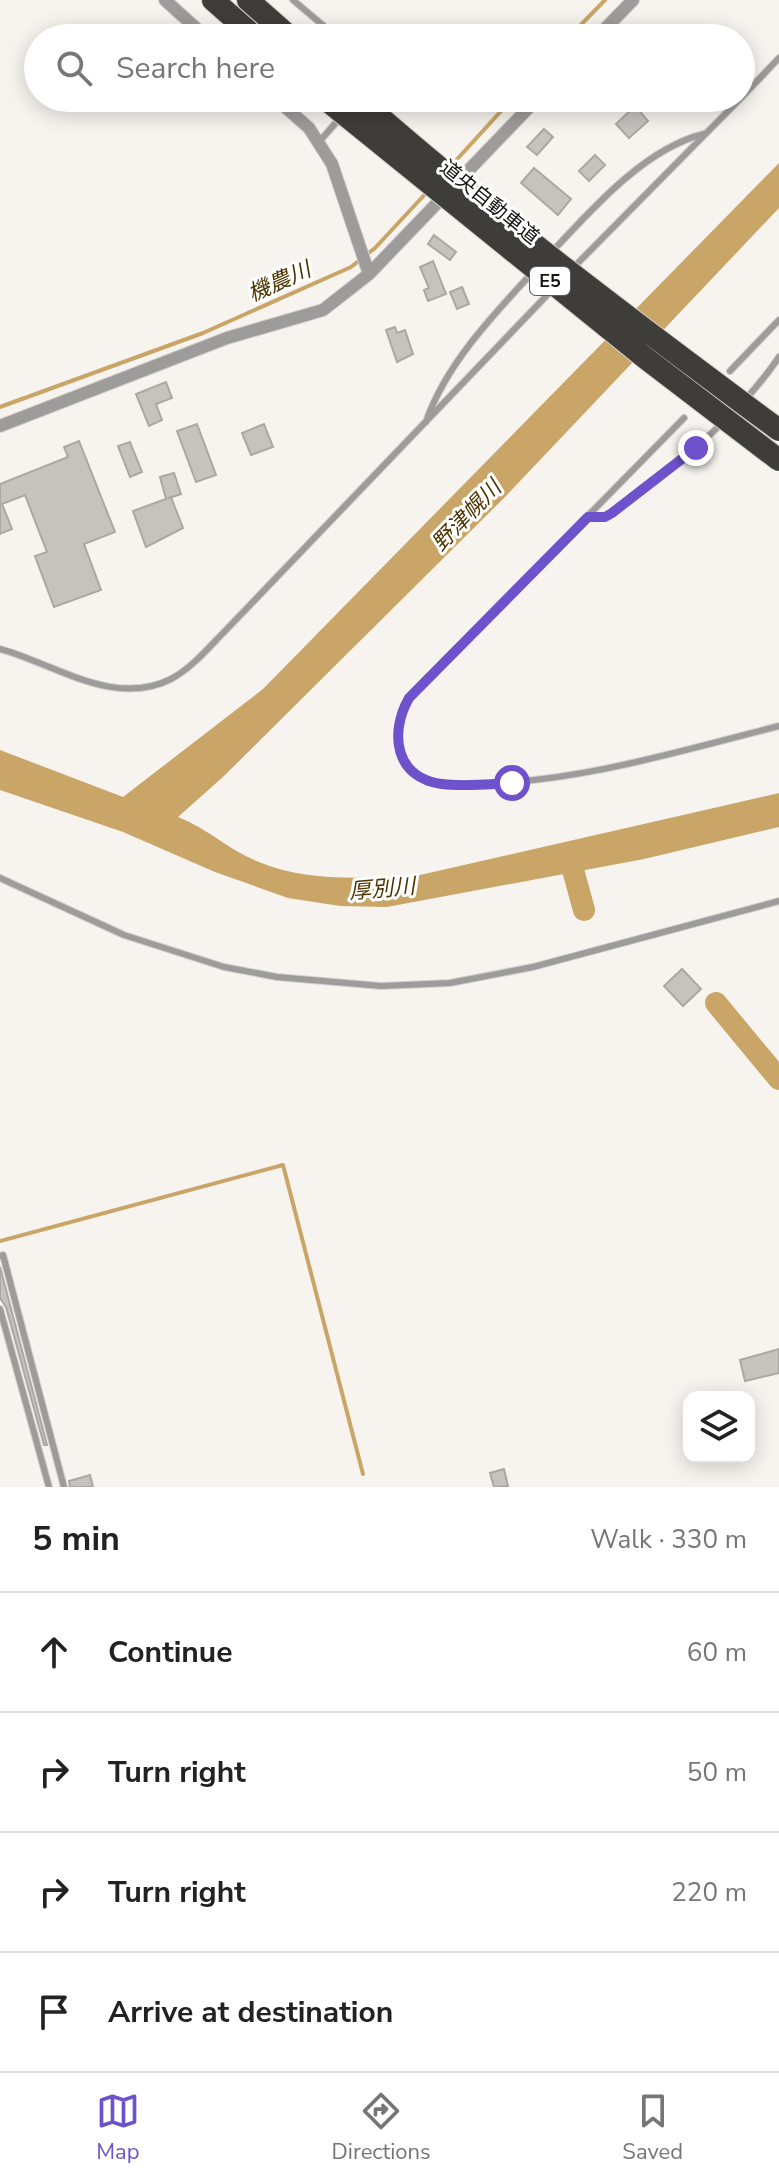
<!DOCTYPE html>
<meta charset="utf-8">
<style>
:root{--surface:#fff;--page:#f2f2f2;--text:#222;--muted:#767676;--line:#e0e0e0;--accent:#6e52cc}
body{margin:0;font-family:"Nunito Sans","Noto Sans JP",sans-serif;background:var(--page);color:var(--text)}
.controls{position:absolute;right:24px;bottom:24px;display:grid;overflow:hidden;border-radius:16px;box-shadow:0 4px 20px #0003}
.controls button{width:72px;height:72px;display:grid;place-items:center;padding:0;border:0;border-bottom:2px solid var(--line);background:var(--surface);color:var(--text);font:40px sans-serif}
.stop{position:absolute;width:24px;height:24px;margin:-18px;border:6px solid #6e52cc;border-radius:50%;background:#fff}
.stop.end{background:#6e52cc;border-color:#fff;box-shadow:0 2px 8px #0008}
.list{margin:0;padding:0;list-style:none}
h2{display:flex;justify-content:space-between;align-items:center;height:104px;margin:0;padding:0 32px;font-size:34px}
h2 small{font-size:26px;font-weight:400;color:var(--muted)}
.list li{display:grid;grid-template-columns:52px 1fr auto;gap:24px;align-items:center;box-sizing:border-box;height:120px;padding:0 32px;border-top:2px solid var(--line)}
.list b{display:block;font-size:30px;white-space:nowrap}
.list em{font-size:26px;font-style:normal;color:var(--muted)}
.icon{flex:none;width:44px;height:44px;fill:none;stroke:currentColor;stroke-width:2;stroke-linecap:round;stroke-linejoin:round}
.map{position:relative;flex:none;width:779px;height:1487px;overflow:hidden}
.search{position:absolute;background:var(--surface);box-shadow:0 4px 20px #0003;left:24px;right:24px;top:24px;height:88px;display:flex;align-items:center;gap:20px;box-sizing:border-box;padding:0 28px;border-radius:44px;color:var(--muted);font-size:30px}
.sheet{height:584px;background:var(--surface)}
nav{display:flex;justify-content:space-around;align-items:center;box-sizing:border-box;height:112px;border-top:2px solid var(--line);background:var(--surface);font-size:22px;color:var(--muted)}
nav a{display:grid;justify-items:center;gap:4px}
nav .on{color:var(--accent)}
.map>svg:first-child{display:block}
</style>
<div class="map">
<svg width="779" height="1487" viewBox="0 0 779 1487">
<rect width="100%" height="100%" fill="#f7f4ef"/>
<path fill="#caa568" d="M 779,163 L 779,208 L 505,497 L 224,776 L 178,817 C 207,828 230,851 259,862 C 309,883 368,878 420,875 L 779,793 L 779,827 L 644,859 L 387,907 L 340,906 L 288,898 L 215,872 L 123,832 L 0,790 L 0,750 L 123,797 L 263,689 Z"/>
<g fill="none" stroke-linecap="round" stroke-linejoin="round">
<path stroke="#caa568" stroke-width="4" d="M 568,38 L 605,0
M 450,167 L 513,98
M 0,407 L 203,333 L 351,267 L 375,248 L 428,191
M 0,1241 L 283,1165 L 363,1474"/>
<path stroke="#caa568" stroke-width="22" d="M 570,859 L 584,910
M 716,1003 L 779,1079"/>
</g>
<path fill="#c6c3bf" stroke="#aba8a4" stroke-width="2" d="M 635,106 L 648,121 L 629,138 L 616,124 Z
M 544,129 L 553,137 L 537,155 L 527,147 Z
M 595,155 L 605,165 L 589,181 L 579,171 Z
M 534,168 L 571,199 L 558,215 L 521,183 Z
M 434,235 L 456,252 L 450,260 L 428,244 Z
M 433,261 L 446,294 L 428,301 L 424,290 L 429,288 L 420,267 Z
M 462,287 L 469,304 L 457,309 L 450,292 Z
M 395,327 L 397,333 L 405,330 L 413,354 L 397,362 L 386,330 Z
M 166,382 L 172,398 L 156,404 L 162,420 L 149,426 L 136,394 Z
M 197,424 L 216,475 L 196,482 L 177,431 Z
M 264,424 L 273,447 L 251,455 L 242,433 Z
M 79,441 L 115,532 L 84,544 L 101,590 L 54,607 L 35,556 L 47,552 L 25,495 L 2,504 L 12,529 L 0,534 L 0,484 L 68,457 L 64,447 Z
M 130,442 L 142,472 L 130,477 L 118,446 Z
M 174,473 L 181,494 L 166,499 L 160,477 Z
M 171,497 L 183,528 L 146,547 L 133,511 Z
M 682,969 L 701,989 L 683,1006 L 664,986 Z
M 0,1267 L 47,1445 L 44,1445 L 6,1307 L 0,1298 Z
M 779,1349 L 779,1373 L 745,1381 L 740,1360 Z
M 504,1469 L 508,1486 L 494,1487 L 490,1473 Z
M 90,1475 L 93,1487 L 70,1487 L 69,1481 Z"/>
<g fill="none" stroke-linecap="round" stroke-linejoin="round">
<defs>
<path id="service" d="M 293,0 L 338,38
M 741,98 L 779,58
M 319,142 L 340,118
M 551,253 C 591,210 645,148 704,134
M 574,267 L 741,98
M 730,371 L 779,320
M 684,418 L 409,698 C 394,726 389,766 426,781 C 442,788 463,785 480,784 C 583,781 680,751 779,726
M 426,422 C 445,366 492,316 532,273
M 588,517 L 605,517 L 612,513 C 673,466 735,422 779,357
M 0,649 C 55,664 114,708 171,679 C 192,668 209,647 226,630 L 552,290
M 0,878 L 124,935 L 224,967 L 277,977 L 381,986 L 450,983 L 533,967 L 779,901
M 0,1256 L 3,1255 L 64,1487
M 0,1309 L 49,1487"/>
<path id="minor" d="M 165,0 L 207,38
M 596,38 L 633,0
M 275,98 L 309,128 L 332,164 L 369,274
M 0,426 L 227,338 L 323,310 L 369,274 L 538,98"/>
<path id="motorway" d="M 213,0 L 256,38
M 248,0 L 291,38"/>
</defs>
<use href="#service" stroke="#d3d0cc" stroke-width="8"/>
<use href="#minor" stroke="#d3d0cc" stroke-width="14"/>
<use href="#motorway" stroke="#d3d0cc" stroke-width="24"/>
<use href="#service" stroke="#9d9c9b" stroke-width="6"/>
<use href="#minor" stroke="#9d9c9b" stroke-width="12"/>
<use href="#motorway" stroke="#3f3d39" stroke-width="22"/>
<defs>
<path id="motorway-bridge" d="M 324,98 L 644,357 L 779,460
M 358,98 C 492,216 636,324 779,430"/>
</defs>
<use href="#motorway-bridge" stroke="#d3d0cc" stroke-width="24" stroke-linecap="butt"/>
<use href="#motorway-bridge" stroke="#3f3d39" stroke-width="22"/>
</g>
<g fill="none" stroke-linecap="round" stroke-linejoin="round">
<path stroke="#6e52cc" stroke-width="10" d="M 512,783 C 489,784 465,787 442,784 C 395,778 389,733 409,698 L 588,517 L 605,517 L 612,513 L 696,448"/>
</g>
<g text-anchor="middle" stroke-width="6" stroke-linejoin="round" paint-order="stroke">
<rect fill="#fff" stroke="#5c5b5a" stroke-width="2" x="530" y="267" width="40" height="28" rx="6"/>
<g font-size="18" font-weight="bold" fill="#161513">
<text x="550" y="287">E5</text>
</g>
<g font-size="20" fill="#161513" stroke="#fff">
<text transform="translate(490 202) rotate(39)" y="7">道央自動車道</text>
</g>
<g font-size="22" font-style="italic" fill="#4d3400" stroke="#fff">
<text transform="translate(279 281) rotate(-24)" y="8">機農川</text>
<text transform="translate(466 515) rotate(-46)" y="8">野津幌川</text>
<text transform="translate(382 888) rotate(-5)" y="8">厚別川</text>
</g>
</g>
</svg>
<div class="controls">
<button><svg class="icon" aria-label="layers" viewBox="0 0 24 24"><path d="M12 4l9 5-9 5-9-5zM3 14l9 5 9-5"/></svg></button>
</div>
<div class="stop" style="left:512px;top:783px"></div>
<div class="stop end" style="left:696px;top:448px"></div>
<div class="search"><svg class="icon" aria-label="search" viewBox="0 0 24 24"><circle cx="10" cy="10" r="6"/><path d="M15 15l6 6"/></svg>Search here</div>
</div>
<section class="sheet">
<h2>5 min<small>Walk · 330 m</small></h2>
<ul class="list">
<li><svg class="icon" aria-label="ahead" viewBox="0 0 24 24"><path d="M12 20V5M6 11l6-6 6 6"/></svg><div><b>Continue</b></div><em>60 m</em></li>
<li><svg class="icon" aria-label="right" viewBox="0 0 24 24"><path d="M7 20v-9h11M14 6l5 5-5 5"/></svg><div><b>Turn right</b></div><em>50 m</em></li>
<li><svg class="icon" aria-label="right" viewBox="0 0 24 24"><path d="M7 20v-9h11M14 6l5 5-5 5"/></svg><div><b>Turn right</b></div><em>220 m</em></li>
<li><svg class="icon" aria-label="arrive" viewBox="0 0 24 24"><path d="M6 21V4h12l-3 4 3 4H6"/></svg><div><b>Arrive at destination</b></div></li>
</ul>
</section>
<nav>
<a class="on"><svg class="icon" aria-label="map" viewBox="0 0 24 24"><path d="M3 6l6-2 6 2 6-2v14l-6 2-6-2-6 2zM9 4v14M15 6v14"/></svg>Map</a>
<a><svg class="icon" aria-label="directions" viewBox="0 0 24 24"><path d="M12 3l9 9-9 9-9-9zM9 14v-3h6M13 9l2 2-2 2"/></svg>Directions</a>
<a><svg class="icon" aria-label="saved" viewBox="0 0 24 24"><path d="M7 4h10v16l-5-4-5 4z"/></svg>Saved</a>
</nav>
